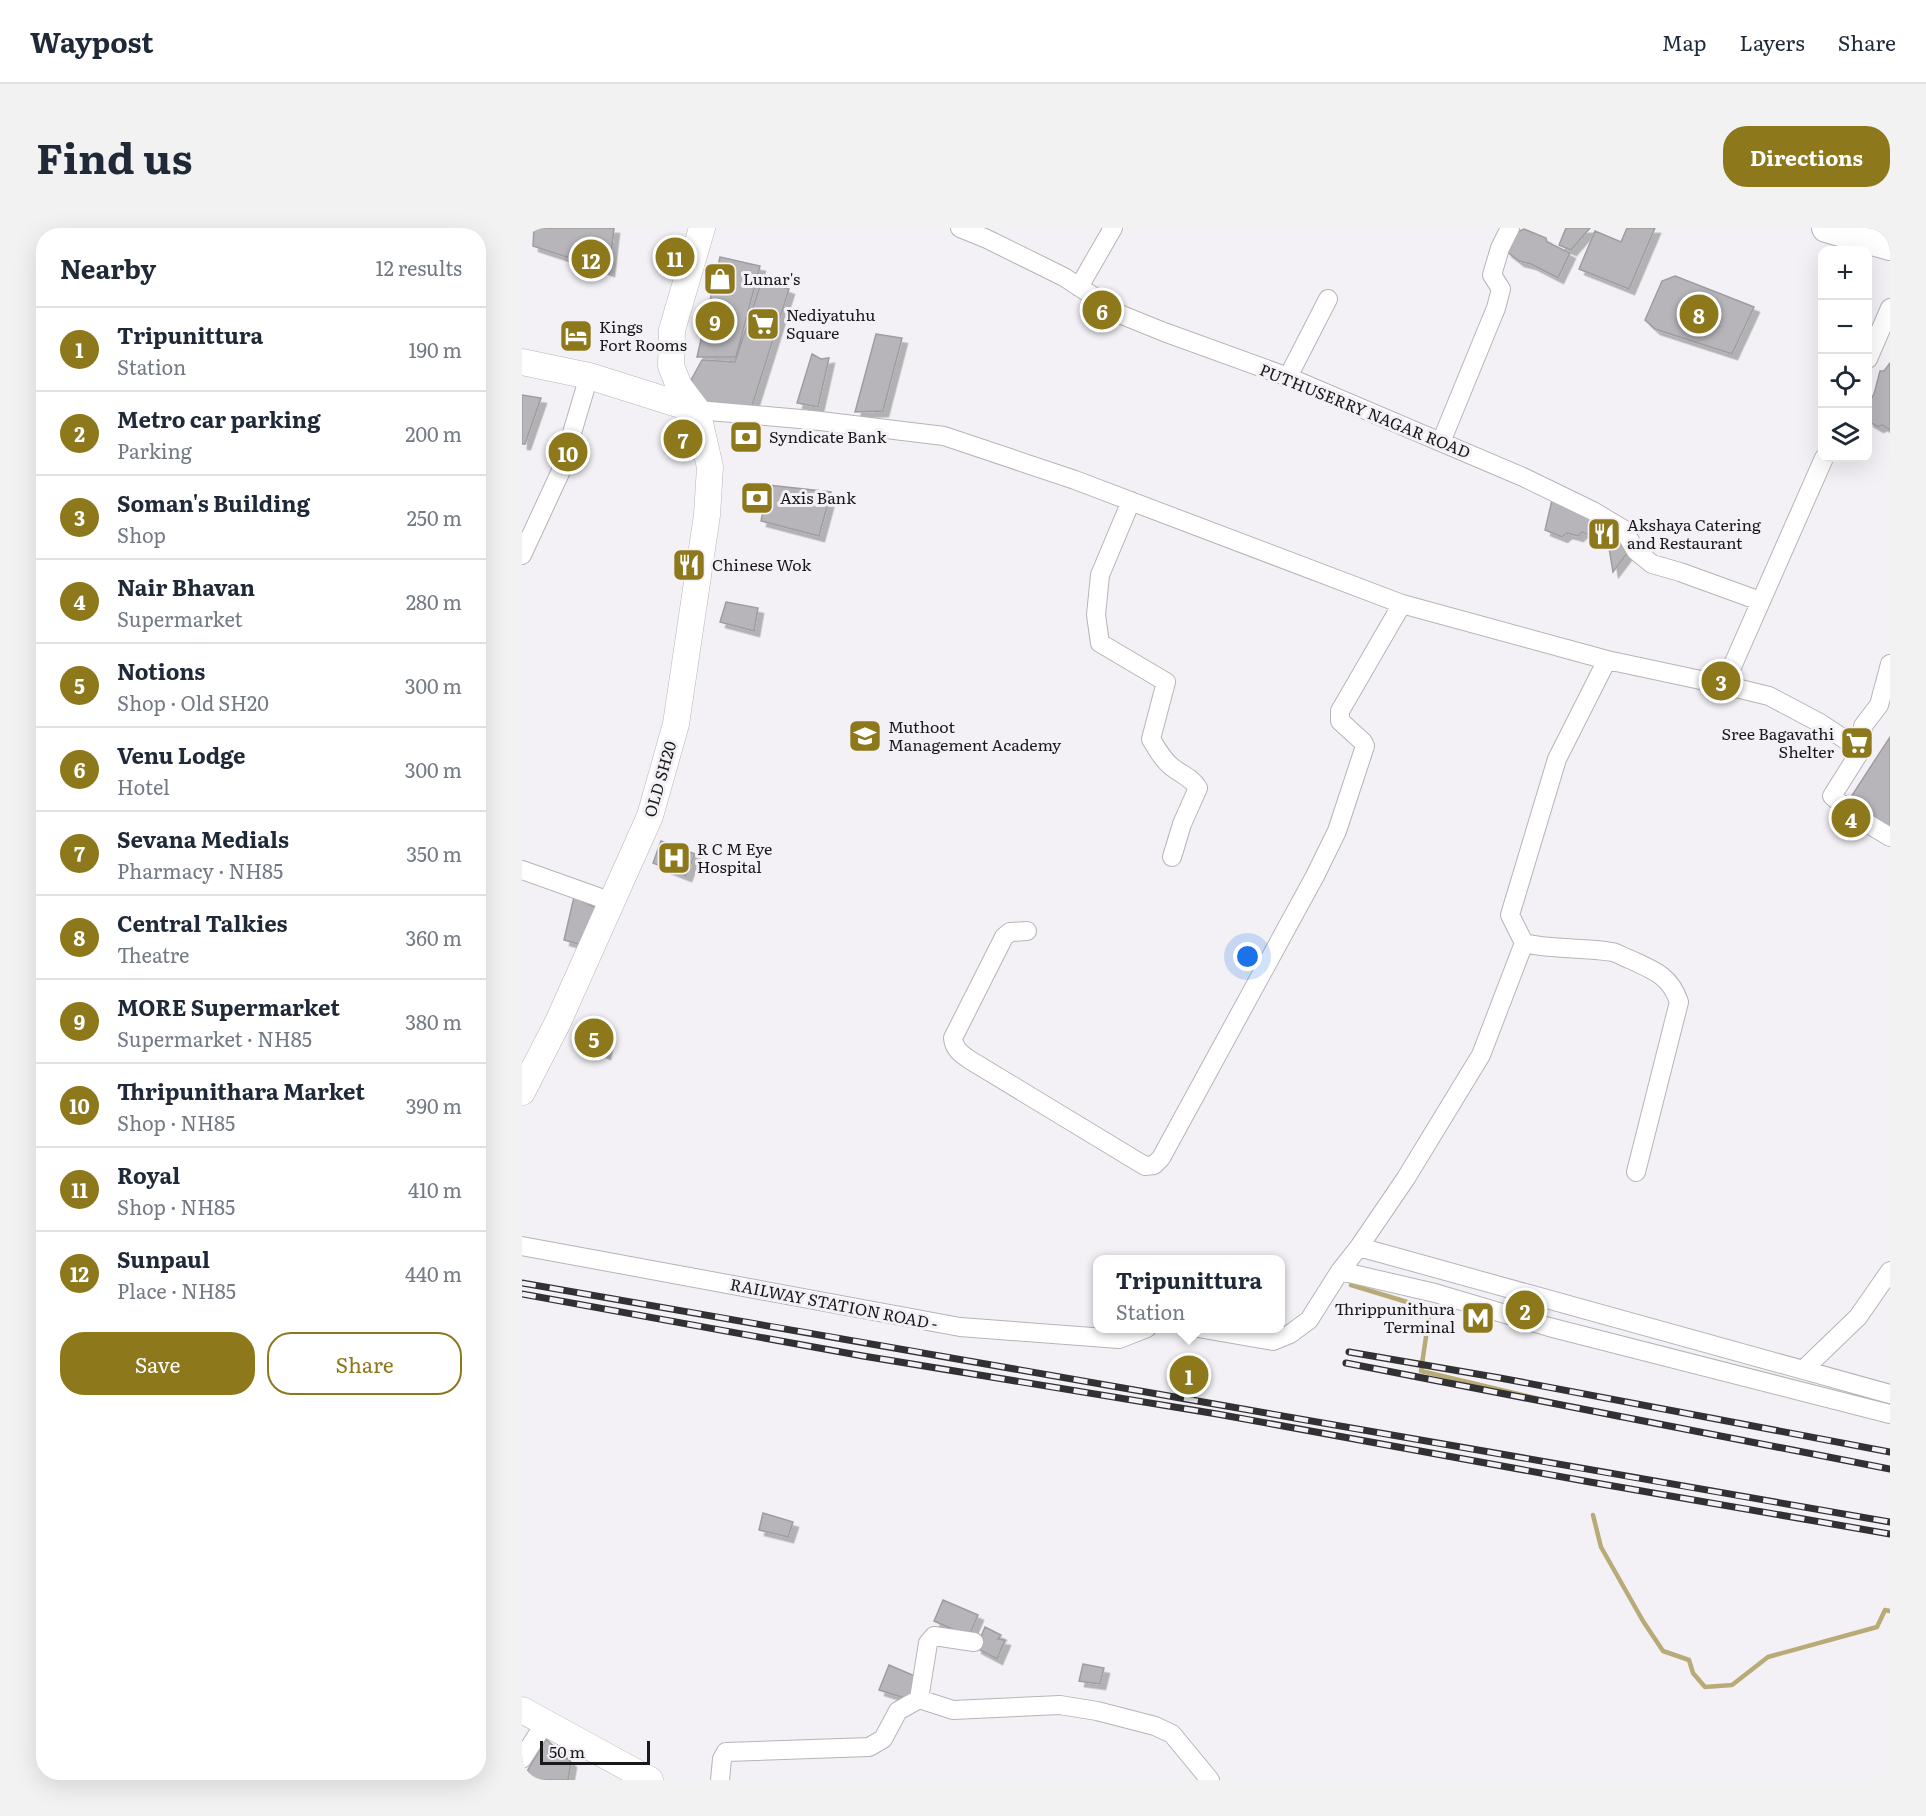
<!DOCTYPE html>
<meta charset="utf-8">
<style>
:root{--surface:#fff;--page:#f2f2f3;--text:#1f2937;--muted:#747a83;--line:#e0e1e3;--accent:#8d781c}
body{margin:0;font-family:Literata,serif;background:var(--page);color:var(--text)}
.controls{position:absolute;right:18px;top:18px;display:grid;overflow:hidden;border-radius:12px;box-shadow:0 6px 24px #0002}
.controls button{width:54px;height:54px;display:grid;place-items:center;padding:0;border:0;border-bottom:2px solid var(--line);background:var(--surface);color:var(--text);font:30px sans-serif}
.scale{position:absolute;left:18px;bottom:15px;width:110px;box-sizing:border-box;padding-left:6px;border:3px solid #19181a;border-top:0;font-size:16px;line-height:21px;white-space:nowrap;color:#19181a;-webkit-text-stroke:4px #f3f1f5;paint-order:stroke}
.you{position:absolute;left:726px;top:729px;width:21px;height:21px;margin:-15px;border:4px solid #fff;border-radius:50%;background:#1a73e8;box-shadow:0 0 0 9px #1a73e833}
.badge{display:grid;place-items:center;width:39px;height:39px;border-radius:50%;background:var(--accent);color:#fff;font-size:20px;font-weight:700}
.pin{position:absolute;translate:-50% -50%;border:3px solid #fff;box-shadow:0 2px 6px #0006}
.popup{position:absolute;left:571px;top:1027px;width:192px;height:78px;box-sizing:border-box;display:grid;place-content:center;border-radius:12px;background:var(--surface);filter:drop-shadow(0 2px 4px #0005);font-size:20px;white-space:nowrap;color:var(--muted)}
.popup b{font-size:22px;color:var(--text)}
.popup::after{content:'';position:absolute;left:50%;top:100%;margin-left:-12px;border:12px solid transparent;border-top-color:var(--surface)}
.list{margin:0;padding:0;list-style:none}
h2{display:flex;justify-content:space-between;align-items:center;height:78px;margin:0;padding:0 24px;font-size:26px}
h2 small{font-size:20px;font-weight:400;color:var(--muted)}
.list li{display:grid;grid-template-columns:39px 1fr auto;gap:18px;align-items:center;box-sizing:border-box;height:84px;padding:0 24px;border-top:2px solid var(--line)}
.list b{display:block;font-size:22px;white-space:nowrap}
.list p{margin:0;font-size:20px;white-space:nowrap;color:var(--muted)}
.list em{font-size:20px;font-style:normal;color:var(--muted)}
.actions{display:flex;gap:12px;padding:18px 24px}
.actions a{flex:1;padding:14px 0;border:2px solid var(--accent);border-radius:24px;text-align:center;font-size:21px;color:var(--accent)}
.actions .main{background:var(--accent);color:#fff}
.icon{flex:none;width:33px;height:33px;fill:none;stroke:currentColor;stroke-width:2;stroke-linecap:round;stroke-linejoin:round}
.map{position:relative;flex:none;width:1368px;height:1552px;overflow:hidden;border-radius:24px}
header{display:flex;align-items:center;gap:36px;box-sizing:border-box;height:84px;padding:0 30px;background:var(--surface);border-bottom:2px solid var(--line)}
header strong{font-size:28px}
nav{display:flex;gap:33px;margin-inline-start:auto;font-size:21px}
.intro{display:flex;align-items:center;justify-content:space-between;box-sizing:border-box;height:144px;padding:0 36px}
h1{margin:0;font-size:42px}
.button{padding:15px 27px;border-radius:24px;background:var(--accent);color:#fff;font-size:21px;font-weight:700}
main{display:flex;gap:36px;padding:0 36px}
aside{flex:1;background:var(--surface);border-radius:24px;box-shadow:0 6px 24px #0002}
.map>svg:first-child{display:block}
</style>
<header>
<strong>Waypost</strong>
<nav><a>Map</a><a>Layers</a><a>Share</a></nav>
</header>
<div class="intro"><h1>Find us</h1><a class="button">Directions</a></div>
<main>
<aside>
<h2>Nearby<small>12 results</small></h2>
<ul class="list">
<li><span class="badge">1</span><div><b>Tripunittura</b><p>Station</p></div><em>190 m</em></li>
<li><span class="badge">2</span><div><b>Metro car parking</b><p>Parking</p></div><em>200 m</em></li>
<li><span class="badge">3</span><div><b>Soman's Building</b><p>Shop</p></div><em>250 m</em></li>
<li><span class="badge">4</span><div><b>Nair Bhavan</b><p>Supermarket</p></div><em>280 m</em></li>
<li><span class="badge">5</span><div><b>Notions</b><p>Shop · Old SH20</p></div><em>300 m</em></li>
<li><span class="badge">6</span><div><b>Venu Lodge</b><p>Hotel</p></div><em>300 m</em></li>
<li><span class="badge">7</span><div><b>Sevana Medials</b><p>Pharmacy · NH85</p></div><em>350 m</em></li>
<li><span class="badge">8</span><div><b>Central Talkies</b><p>Theatre</p></div><em>360 m</em></li>
<li><span class="badge">9</span><div><b>MORE Supermarket</b><p>Supermarket · NH85</p></div><em>380 m</em></li>
<li><span class="badge">10</span><div><b>Thripunithara Market</b><p>Shop · NH85</p></div><em>390 m</em></li>
<li><span class="badge">11</span><div><b>Royal</b><p>Shop · NH85</p></div><em>410 m</em></li>
<li><span class="badge">12</span><div><b>Sunpaul</b><p>Place · NH85</p></div><em>440 m</em></li>
</ul>
<div class="actions"><a class="main">Save</a><a>Share</a></div>
</aside>
<div class="map">
<svg width="1368" height="1552" viewBox="0 0 1368 1552">
<defs>
<filter id="shadow"><feDropShadow dx="5.5" dy="5.5" stdDeviation="0" flood-color="#0004"/></filter>
</defs>
<rect width="100%" height="100%" fill="#f3f1f5"/>
<g fill="none" stroke-linecap="round" stroke-linejoin="round">
<path stroke="#b8ab77" stroke-width="4.5" d="M 829,1057 L 908,1081 L 899,1143 L 1098,1190
M 1071,1287 L 1079,1319 L 1121,1393 L 1141,1423 L 1167,1432 L 1171,1445 L 1183,1459 L 1210,1457 L 1246,1429 L 1355,1399 L 1363,1382 L 1368,1383"/>
</g>
<path fill="#b7b5b9" stroke="#9e9da0" stroke-width="1.5" filter="url(#shadow)" d="M 12,0 L 92,0 L 87,43 L 11,18 Z
M 1044,0 L 1068,0 L 1049,22 L 1037,17 Z
M 1105,0 L 1133,0 L 1107,61 L 1057,41 L 1073,3 L 1099,14 Z
M 1002,1 L 1024,10 L 1025,14 L 1048,25 L 1036,50 L 1009,36 L 997,33 L 984,23 L 989,7 Z
M 198,29 L 238,38 L 214,129 L 175,129 Z
M 1153,48 L 1232,79 L 1210,126 L 1133,101 L 1123,92 L 1140,53 Z
M 240,52 L 267,61 L 230,178 L 184,178 L 169,152 L 180,132 L 213,134 Z
M 354,106 L 380,110 L 361,183 L 333,184 Z
M 290,126 L 299,131 L 307,130 L 296,179 L 275,175 Z
M 1368,135 L 1368,202 L 1360,197 L 1356,199 L 1346,193 L 1346,176 L 1352,166 L 1358,143 L 1362,143 Z
M 0,167 L 19,170 L 3,216 L 0,216 Z
M 246,257 L 309,264 L 297,308 L 239,293 Z
M 1031,268 L 1094,301 L 1107,323 L 1091,344 L 1086,314 L 1060,304 L 1056,308 L 1045,305 L 1040,309 L 1023,302 Z
M 204,374 L 236,380 L 232,403 L 198,394 Z
M 1368,509 L 1368,604 L 1325,575 Z
M 139,613 L 173,626 L 164,648 L 131,635 Z
M 52,669 L 80,683 L 67,719 L 42,712 Z
M 61,797 L 87,806 L 83,826 L 56,814 Z
M 241,1285 L 271,1294 L 266,1309 L 237,1302 Z
M 421,1372 L 456,1387 L 447,1408 L 412,1393 Z
M 463,1399 L 479,1407 L 476,1411 L 483,1412 L 475,1431 L 454,1420 Z
M 561,1436 L 582,1440 L 578,1456 L 557,1453 Z
M 367,1437 L 395,1449 L 389,1472 L 357,1462 Z
M 24,1511 L 49,1534 L 46,1552 L 0,1552 Z"/>
<g fill="none" stroke-linecap="round" stroke-linejoin="round">
<defs>
<path id="street" d="M 438,0 L 465,11 L 542,49 L 600,87 L 642,104 L 766,149 L 1001,249 L 1071,283 L 1101,301 L 1114,323 L 1130,336 L 1158,344 L 1238,373
M 557,59 L 591,0
M 1346,131 L 1368,80
M 766,149 L 806,71
M 175,182 L 290,192 L 422,208 L 553,252 L 880,376 L 1085,432 L 1202,457 L 1302,230
M 919,214 L 974,80 L 979,61 L 970,47 L 978,20 L 988,0
M 609,273 L 578,347 L 574,387 L 578,415 L 644,454 L 629,511 C 635,521 640,531 650,539 C 660,547 669,549 676,560 L 660,596 L 650,629
M 0,327 L 38,245 L 67,148
M 1202,457 L 1247,468 L 1298,495 L 1339,522 L 1310,568 L 1333,588 L 1368,609
M 1339,522 L 1341,498 L 1357,477 L 1368,436
M 0,642 L 90,674
M 505,703 L 488,704 L 482,709 L 431,810 C 432,821 439,826 448,832 L 623,938 L 632,937 L 639,930 L 793,648 L 815,603 L 843,518 L 841,514 L 818,493 L 818,483 L 880,376
M 1002,715 C 1031,722 1061,719 1090,724 C 1096,725 1101,729 1107,731 C 1131,742 1148,747 1157,774 L 1114,944
M 0,1018 L 438,1099 L 597,1111 L 625,1100
M 837,1019 L 1368,1166
M 818,1043 L 913,1065 L 1027,1099 L 1368,1186
M 676,1100 L 751,1113 L 768,1106 L 787,1092 L 818,1043 L 837,1019 L 884,950 L 959,827 L 1002,715 L 988,687 L 1035,531 L 1085,432
M 1281,1142 L 1336,1089 L 1368,1043
M 397,1471 L 406,1415 L 412,1408 L 452,1414
M 0,1531 L 23,1495
M 198,1552 L 200,1531 L 204,1524 L 347,1519 L 361,1511 L 376,1483 L 397,1471 L 431,1482 L 538,1477 L 575,1483 L 633,1498 L 650,1506 L 688,1552"/>
<path id="secondary" d="M 0,134 L 67,148 L 175,182
M 0,864 L 36,794 L 128,588 L 154,496 L 185,287 L 188,239 L 175,182 L 157,158 L 149,138 L 150,102 L 180,0
M 0,1482 L 128,1552"/>
<path id="primary" d="M 1304,0 L 1368,18"/>
</defs>
<use href="#street" stroke="#b6b4b8" stroke-width="20"/>
<use href="#secondary" stroke="#b6b4b8" stroke-width="27"/>
<use href="#primary" stroke="#b6b4b8" stroke-width="30"/>
<use href="#street" stroke="#fff" stroke-width="18"/>
<use href="#secondary" stroke="#fff" stroke-width="26"/>
<use href="#primary" stroke="#fff" stroke-width="28"/>
<defs>
<path id="rail" d="M 0,1055 C 456,1134 912,1215 1368,1294
M 0,1066 L 341,1128 L 695,1186 L 1068,1254 L 1368,1306
M 827,1124 L 978,1150 L 1368,1224
M 824,1135 L 1368,1241"/>
</defs>
<use href="#rail" stroke="#313032" stroke-width="7"/>
<use href="#rail" stroke="#f3f1f5" stroke-width="4.5" stroke-dasharray="14" stroke-linecap="butt"/>
</g>
<defs>
<symbol id="shop-square" viewBox="-11 -11 22 22"><rect x="-9" y="-9" width="18" height="18" rx="4" fill="#8d781c" stroke="#f3f1f5"/><path d="M-5-2.5h2.3a2.7 3.5 0 0 1 5.4 0H5L5.5 6h-11ZM-1.5-2.5h3a1.5 2.3 0 0 0-3 0Z" fill="#fff"/></symbol>
<symbol id="supermarket-square" viewBox="-11 -11 22 22"><rect x="-9" y="-9" width="18" height="18" rx="4" fill="#8d781c" stroke="#f3f1f5"/><path d="M-6-5.5h2.5l.6 2H6L4.5 2H-2.5L-4.4-4H-6ZM-1.5 3.2a1.3 1.3 0 1 0 .1 0ZM3 3.2a1.3 1.3 0 1 0 .1 0Z" fill="#fff"/></symbol>
<symbol id="hotel-square" viewBox="-11 -11 22 22"><rect x="-9" y="-9" width="18" height="18" rx="4" fill="#8d781c" stroke="#f3f1f5"/><path d="M-6-4.5h1.5V1H6V5H4.5V3h-9V5H-6ZM-4 0a1.8 1.8 0 1 1 3.6 0ZM.5 0V-2.5h3Q6-2.5 6 0Z" fill="#fff"/></symbol>
<symbol id="bank-square" viewBox="-11 -11 22 22"><rect x="-9" y="-9" width="18" height="18" rx="4" fill="#8d781c" stroke="#f3f1f5"/><path d="M-6-4H6V4H-6ZM0-2.3a2.3 2.3 0 1 0 0 4.6a2.3 2.3 0 1 0 0-4.6Z" fill="#fff"/></symbol>
<symbol id="restaurant-square" viewBox="-11 -11 22 22"><rect x="-9" y="-9" width="18" height="18" rx="4" fill="#8d781c" stroke="#f3f1f5"/><path d="M-5-6h1v4h1v-4h1v4h1v-4h1v5L-1.5 .5V6h-2V.5L-5-1ZM5-6V6H3V1.5H1.5Q1.5-4 5-6Z" fill="#fff"/></symbol>
<symbol id="university-square" viewBox="-11 -11 22 22"><rect x="-9" y="-9" width="18" height="18" rx="4" fill="#8d781c" stroke="#f3f1f5"/><path d="M0-5L7-2L0 1L-7-2ZM-4 1L0 2.5L4 1V4Q0 6-4 4Z" fill="#fff"/></symbol>
<symbol id="hospital-square" viewBox="-11 -11 22 22"><rect x="-9" y="-9" width="18" height="18" rx="4" fill="#8d781c" stroke="#f3f1f5"/><path d="M-5-5h3v3.5h4V-5h3V5h-3V1.5h-4V5h-3Z" fill="#fff"/></symbol>
<symbol id="metro-square" viewBox="-11 -11 22 22"><rect x="-9" y="-9" width="18" height="18" rx="4" fill="#8d781c" stroke="#f3f1f5"/><path d="M-5.5 5V-5H-3L0 0L3-5H5.5V5H3V-.5L0 4L-3-.5V5Z" fill="#fff"/></symbol>
</defs>
<g fill-rule="evenodd">
<use href="#shop-square" x="179" y="32" width="38" height="38"/>
<use href="#supermarket-square" x="222" y="77" width="38" height="38"/>
<use href="#hotel-square" x="35" y="89" width="38" height="38"/>
<use href="#bank-square" x="205" y="190" width="38" height="38"/>
<use href="#bank-square" x="216" y="251" width="38" height="38"/>
<use href="#restaurant-square" x="1063" y="287" width="38" height="38"/>
<use href="#restaurant-square" x="148" y="318" width="38" height="38"/>
<use href="#university-square" x="324" y="489" width="38" height="38"/>
<use href="#supermarket-square" x="1316" y="496" width="38" height="38"/>
<use href="#hospital-square" x="133" y="611" width="38" height="38"/>
<use href="#metro-square" x="937" y="1071" width="38" height="38"/>
</g>
<g text-anchor="middle" stroke-width="6" stroke-linejoin="round" paint-order="stroke">
<g font-size="16" fill="#19181a" stroke="#f3f1f5" text-anchor="start">
<text x="221" y="57">Lunar's</text>
<text x="264" y="93">Nediyatuhu<tspan x="264" dy="18">Square</tspan></text>
<text x="77" y="105">Kings<tspan x="77" dy="18">Fort Rooms</tspan></text>
<text x="247" y="215">Syndicate Bank</text>
<text x="258" y="276">Axis Bank</text>
<text x="1105" y="303">Akshaya Catering<tspan x="1105" dy="18">and Restaurant</tspan></text>
<text x="190" y="343">Chinese Wok</text>
<text x="366" y="505">Muthoot<tspan x="366" dy="18">Management Academy</tspan></text>
<text x="1312" y="512" text-anchor="end">Sree Bagavathi<tspan x="1312" dy="18">Shelter</tspan></text>
<text x="175" y="627">R C M Eye<tspan x="175" dy="18">Hospital</tspan></text>
<text x="933" y="1087" text-anchor="end">Thrippunithura<tspan x="933" dy="18">Terminal</tspan></text>
</g>
<g font-size="16" fill="#19181a" stroke="#f3f1f5">
<text transform="translate(843 183) rotate(22)" y="6">PUTHUSERRY NAGAR ROAD</text>
<text transform="translate(138 551) rotate(-74)" y="6">OLD SH20</text>
<text transform="translate(312 1076) rotate(11)" y="6">RAILWAY STATION ROAD -</text>
</g>
</g>
</svg>
<div class="controls">
<button>+</button>
<button>−</button>
<button><svg class="icon" aria-label="locate" viewBox="0 0 24 24"><circle cx="12" cy="12" r="6"/><path d="M12 2v4M12 18v4M2 12h4M18 12h4"/></svg></button>
<button><svg class="icon" aria-label="layers" viewBox="0 0 24 24"><path d="M12 4l9 5-9 5-9-5zM3 14l9 5 9-5"/></svg></button>
</div>
<div class="scale">50 m</div>
<div class="you"></div>
<div class="pin badge" style="left:667px;top:1147px">1</div>
<div class="popup"><b>Tripunittura</b>Station</div>
<div class="pin badge" style="left:1003px;top:1082px">2</div>
<div class="pin badge" style="left:1199px;top:453px">3</div>
<div class="pin badge" style="left:1329px;top:590px">4</div>
<div class="pin badge" style="left:72px;top:810px">5</div>
<div class="pin badge" style="left:580px;top:82px">6</div>
<div class="pin badge" style="left:161px;top:211px">7</div>
<div class="pin badge" style="left:1177px;top:86px">8</div>
<div class="pin badge" style="left:193px;top:93px">9</div>
<div class="pin badge" style="left:46px;top:224px">10</div>
<div class="pin badge" style="left:153px;top:29px">11</div>
<div class="pin badge" style="left:69px;top:31px">12</div>
</div>
</main>
